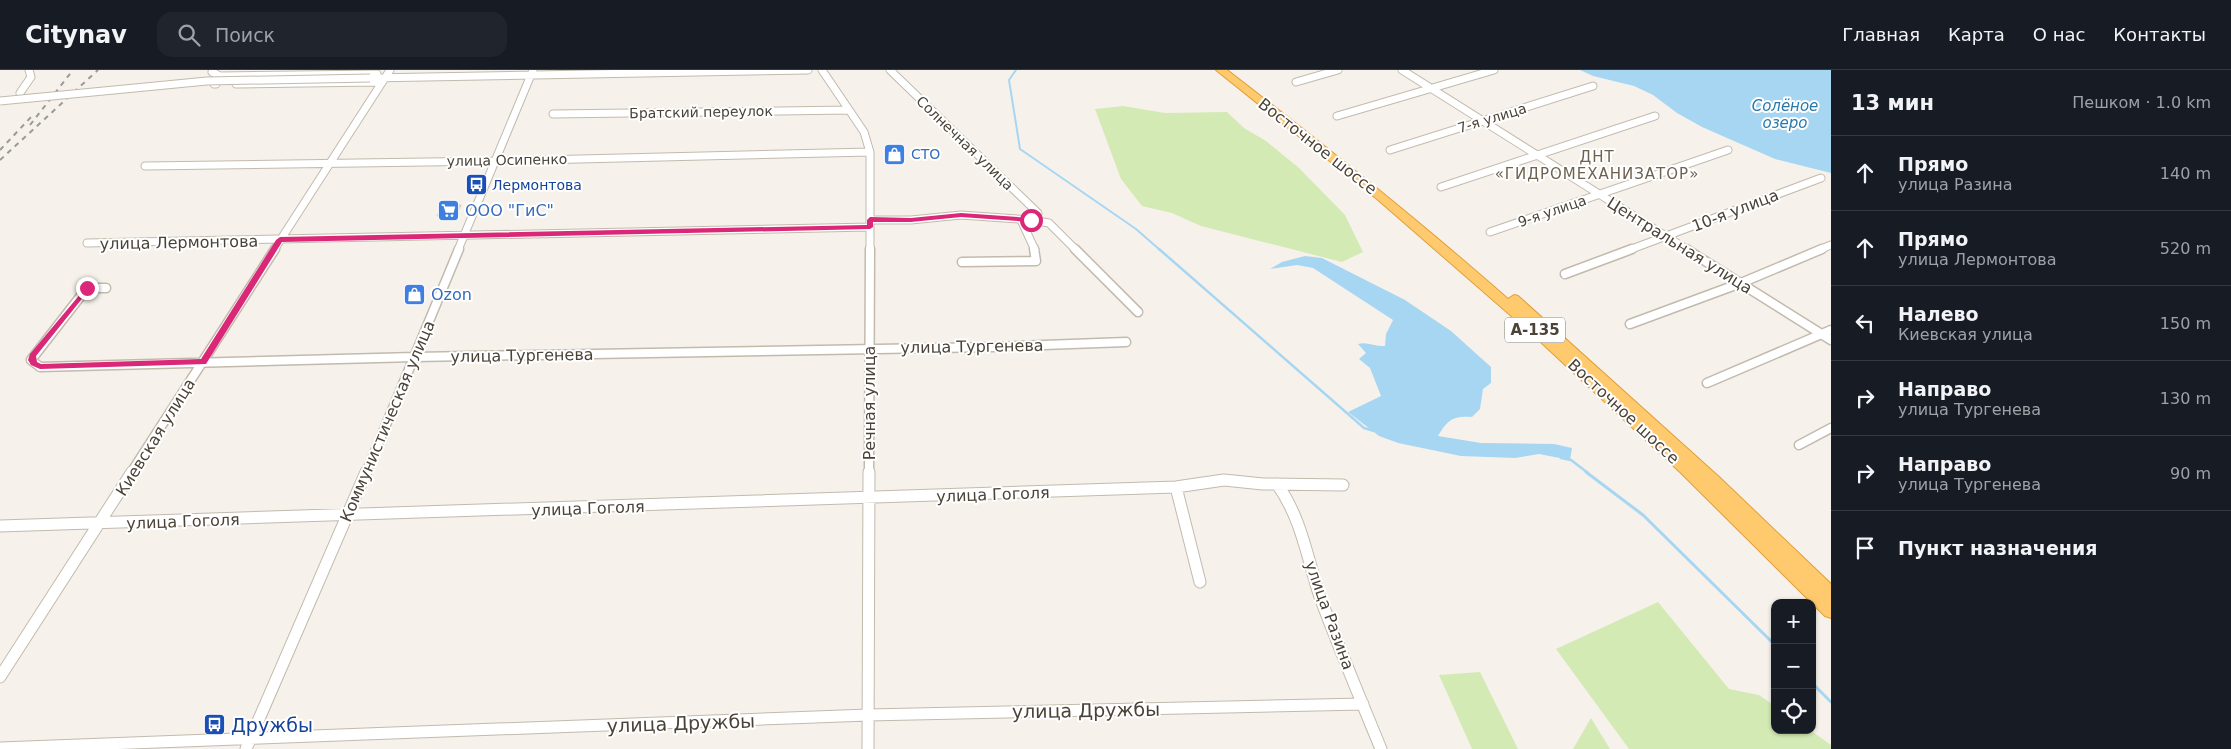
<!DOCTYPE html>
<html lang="ru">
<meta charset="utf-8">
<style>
:root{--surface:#171b24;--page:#20242c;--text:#f1f3f6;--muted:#9ea1a6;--line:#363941}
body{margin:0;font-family:"DejaVu Sans",sans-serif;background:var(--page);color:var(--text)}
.controls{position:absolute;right:15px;bottom:15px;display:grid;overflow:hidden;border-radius:10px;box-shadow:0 1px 4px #0004}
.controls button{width:45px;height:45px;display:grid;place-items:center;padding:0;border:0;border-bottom:1px solid var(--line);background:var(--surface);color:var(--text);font:25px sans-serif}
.stop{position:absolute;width:15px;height:15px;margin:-11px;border:4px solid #db2777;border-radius:50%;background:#fff}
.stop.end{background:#db2777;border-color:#fff;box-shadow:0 1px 5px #0008}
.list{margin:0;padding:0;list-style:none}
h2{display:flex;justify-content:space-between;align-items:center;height:65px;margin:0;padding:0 20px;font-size:21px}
h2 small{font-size:16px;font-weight:400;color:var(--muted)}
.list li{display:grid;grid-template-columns:32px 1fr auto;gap:15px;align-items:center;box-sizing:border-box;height:75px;padding:0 20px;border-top:1px solid var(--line)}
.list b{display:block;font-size:19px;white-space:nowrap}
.list p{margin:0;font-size:16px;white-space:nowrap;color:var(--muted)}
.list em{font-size:16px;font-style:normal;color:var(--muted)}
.icon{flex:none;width:28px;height:28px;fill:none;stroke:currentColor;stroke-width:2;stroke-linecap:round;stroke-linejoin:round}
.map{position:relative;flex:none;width:1831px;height:679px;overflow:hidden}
header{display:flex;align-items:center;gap:30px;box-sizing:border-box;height:70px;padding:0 25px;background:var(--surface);border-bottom:1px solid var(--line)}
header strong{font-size:24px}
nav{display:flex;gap:28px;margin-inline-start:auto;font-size:18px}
.search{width:350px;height:45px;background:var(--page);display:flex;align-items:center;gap:12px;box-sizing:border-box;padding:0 18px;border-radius:15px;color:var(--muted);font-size:19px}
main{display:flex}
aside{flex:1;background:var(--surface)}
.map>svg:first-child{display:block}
</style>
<header>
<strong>Citynav</strong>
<div class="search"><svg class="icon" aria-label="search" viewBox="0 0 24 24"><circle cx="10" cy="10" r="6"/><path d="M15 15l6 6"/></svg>Поиск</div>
<nav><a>Главная</a><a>Карта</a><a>О нас</a><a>Контакты</a></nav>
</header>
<main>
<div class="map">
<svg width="1831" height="679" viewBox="0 0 1831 679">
<rect width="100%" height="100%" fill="#f6f2eb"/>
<path fill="#d3eab4" d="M 1123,36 L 1165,43 L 1227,42 L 1244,58 L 1266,71 L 1299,98 L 1345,145 L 1363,182 L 1342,192 L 1201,156 L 1172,143 L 1142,136 L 1121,109 L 1095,39 Z
M 1658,532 L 1729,619 L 1759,625 L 1775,636 L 1775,660 L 1810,660 L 1831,675 L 1831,679 L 1629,679 L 1556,579 Z
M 1480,602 L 1518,679 L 1472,679 L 1439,605 Z
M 1591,648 L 1610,679 L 1573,679 Z"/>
<path fill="#a7d6f3" d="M 1580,0 L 1831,0 L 1831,103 L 1775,89 L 1702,57 L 1677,43 L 1653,25 L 1634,16 L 1593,6 Z
M 1305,186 L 1322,188 L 1405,230 L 1451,261 L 1491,297 L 1491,313 L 1483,319 L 1480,339 L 1472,347 C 1452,346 1448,350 1438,366 L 1481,373 L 1554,374 L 1572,378 L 1570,390 L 1539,384 L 1515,388 L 1461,386 L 1398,373 L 1379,366 L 1348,342 L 1381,326 L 1370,298 L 1359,289 L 1366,283 L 1358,274 C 1367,271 1376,277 1385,276 L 1386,264 L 1393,250 L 1313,198 L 1297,195 L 1270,199 L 1282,192 Z"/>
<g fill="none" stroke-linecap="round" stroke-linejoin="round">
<path stroke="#a7d6f3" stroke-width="2" d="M 1016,0 L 1009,10 L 1020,79 L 1136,159 L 1160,180"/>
<path stroke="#a7d6f3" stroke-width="2.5" d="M 1159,179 L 1364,358 L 1374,361
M 1561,388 L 1571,390 L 1588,403"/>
<path stroke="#a7d6f3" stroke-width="3" d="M 1586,402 L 1643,445 L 1775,575
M 1812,613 L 1831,632"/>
</g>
<path fill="#d8cec0" stroke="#d3c6b3" d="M 442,135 L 461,135 L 456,145 L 437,146 Z"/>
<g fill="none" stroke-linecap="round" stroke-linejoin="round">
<defs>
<path id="minor-far2" d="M 213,0 L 212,2 L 220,6
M 822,0 L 864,62 L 870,82 L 870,180
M 890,0 L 1038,143 L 1031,150 L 1049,153 L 1076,180
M 1402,0 L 1688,180
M 370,8 L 808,0
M 1296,12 L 1338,0
M 216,14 L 214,14 L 220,6 L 377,4
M 236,14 L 376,12
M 20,23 L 31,7 L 29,0
M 553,44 L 849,40
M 1337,46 L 1494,0
M 1390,80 L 1593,16
M 145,96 L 495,91 L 870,82
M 1441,117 L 1655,46
M 870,150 L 911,150 L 961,145 L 1031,150
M 1021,150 L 1035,180
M 1490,162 L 1728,80
M 87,173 L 870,157
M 274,180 L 390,0
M 458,180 L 533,0
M 1629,180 L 1821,108
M 1819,180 L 1831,175"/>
<path id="minor-far1" d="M 1075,179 L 1138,242
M 1686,179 L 1831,270
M 962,192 L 1036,191 L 1034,179
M 1565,204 L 1632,179
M 106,218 L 87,218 L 31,290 L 40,297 L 415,287 L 992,277 L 1126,272
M 1630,254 L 1741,213 L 1822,179
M 1707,313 L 1831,260
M 1799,375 L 1831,358
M 131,403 L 275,179
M 366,403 L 459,179
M 869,403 L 870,179"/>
<path id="minor" d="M 1277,414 C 1302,449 1307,488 1320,527 C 1339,578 1360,628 1381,679
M 1176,417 L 1200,512
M 0,456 L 1176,417 L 1224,410 L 1263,414 L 1343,415
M 0,607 L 132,402
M 0,678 L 868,645 L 1363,634
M 246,679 L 366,402
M 868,679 L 869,402"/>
<path id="highway" d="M 1216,0 L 1227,0 C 1323,74 1417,149 1508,229 L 1514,225 L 1518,226 L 1719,407 L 1831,514 L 1831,548 L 1825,546 L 1680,402 L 1531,263 L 1377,129 Z"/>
</defs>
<use href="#minor-far2" stroke="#c2baad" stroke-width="9"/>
<use href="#minor-far1" stroke="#c2baad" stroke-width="11"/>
<use href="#minor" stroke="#c2baad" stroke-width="13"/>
<use href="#highway" stroke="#e29f39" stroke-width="2"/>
<use href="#minor-far2" stroke="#fff" stroke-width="7"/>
<use href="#minor-far1" stroke="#fff" stroke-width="8"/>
<use href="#minor" stroke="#fff" stroke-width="11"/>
<use href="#highway" fill="#ffca6d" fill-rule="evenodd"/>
<path stroke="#999" stroke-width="2" stroke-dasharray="5 5" stroke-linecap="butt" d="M 30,55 L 73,0
M 0,80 L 33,45
M 0,90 L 98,0"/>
<defs>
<path id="minor-bridge" d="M 0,31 L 207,11 L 370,8"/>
</defs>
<use href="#minor-bridge" stroke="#c2baad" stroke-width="9" stroke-linecap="butt"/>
<use href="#minor-bridge" stroke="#fff" stroke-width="7"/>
</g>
<path fill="#db2777" d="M 961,143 L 1031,148 L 1034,150 L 1031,152 L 961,147 L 911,152 L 873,152 L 873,157 L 870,159 L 282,172 L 206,294 L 40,299 L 31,295 L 28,290 L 30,284 L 87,216 L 90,218 L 89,220 L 36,286 L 37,292 L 41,294 L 201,289 L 276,170 L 280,167 L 867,155 L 867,150 L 870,147 L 911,148 Z"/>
<defs>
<symbol id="shop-square" viewBox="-11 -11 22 22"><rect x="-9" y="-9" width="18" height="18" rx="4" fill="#3f7fe0" stroke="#fff"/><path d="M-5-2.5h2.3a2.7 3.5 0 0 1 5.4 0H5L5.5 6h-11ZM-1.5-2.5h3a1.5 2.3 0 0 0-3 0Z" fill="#fff"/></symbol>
<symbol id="bus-square" viewBox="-11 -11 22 22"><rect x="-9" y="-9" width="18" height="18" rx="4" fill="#1a4fb4" stroke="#fff"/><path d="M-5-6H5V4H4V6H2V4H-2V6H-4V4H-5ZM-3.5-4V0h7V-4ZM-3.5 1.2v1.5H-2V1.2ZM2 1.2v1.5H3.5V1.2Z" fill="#fff"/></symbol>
<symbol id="supermarket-square" viewBox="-11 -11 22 22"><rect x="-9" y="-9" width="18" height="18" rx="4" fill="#3f7fe0" stroke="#fff"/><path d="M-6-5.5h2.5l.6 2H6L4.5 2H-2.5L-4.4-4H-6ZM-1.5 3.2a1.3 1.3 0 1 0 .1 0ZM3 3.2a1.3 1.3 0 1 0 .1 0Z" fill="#fff"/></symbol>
</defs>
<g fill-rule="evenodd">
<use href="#shop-square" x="882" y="72" width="25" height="25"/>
<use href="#bus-square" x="464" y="102" width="25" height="25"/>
<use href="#supermarket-square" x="436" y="128" width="25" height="25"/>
<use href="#shop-square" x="402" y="212" width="25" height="25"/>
<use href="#bus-square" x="202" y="642" width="25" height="25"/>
</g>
<g text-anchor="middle" stroke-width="4" stroke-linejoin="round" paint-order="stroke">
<g font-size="14" fill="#4b4338" stroke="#fff">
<text transform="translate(701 42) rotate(-1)" y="5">Братский переулок</text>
<text transform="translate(1492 48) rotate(-17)" y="5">7-я улица</text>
<text transform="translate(965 73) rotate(44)" y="5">Солнечная улица</text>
<text transform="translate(507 90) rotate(-1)" y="5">улица Осипенко</text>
<text transform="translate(1552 141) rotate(-19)" y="5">9-я улица</text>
</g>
<g font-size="14" fill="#366cbe" stroke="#fff" text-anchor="start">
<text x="911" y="89">СТО</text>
</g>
<g font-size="14" fill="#164399" stroke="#fff" text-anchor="start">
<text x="492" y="120">Лермонтова</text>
</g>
<g font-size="15" font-style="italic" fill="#2a78aa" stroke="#fff">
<text x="1785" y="41">Солёное<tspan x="1785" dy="17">озеро</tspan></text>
</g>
<g font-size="15" letter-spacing="1" fill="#6e614f" stroke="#fff">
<text x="1597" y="92">ДНТ<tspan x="1597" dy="17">«ГИДРОМЕХАНИЗАТОР»</tspan></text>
</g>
<rect fill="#fff" stroke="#817b74" stroke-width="1" x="1505" y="247.5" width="60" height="25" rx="4"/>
<g font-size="15" font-weight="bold" fill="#4b4338">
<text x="1535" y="265">А-135</text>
</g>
<g font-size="16" fill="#4b4338" stroke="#fff">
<text transform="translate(1318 76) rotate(38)" y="6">Восточное шоссе</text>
<text transform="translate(1735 140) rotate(-21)" y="6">10-я улица</text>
<text transform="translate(179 172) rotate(-1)" y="6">улица Лермонтова</text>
<text transform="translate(1680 175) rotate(32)" y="6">Центральная улица</text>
<text transform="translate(972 276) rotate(-1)" y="6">улица Тургенева</text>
<text transform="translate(522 285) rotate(-1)" y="6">улица Тургенева</text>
<text transform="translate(869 333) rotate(-90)" y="6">Речная улица</text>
<text transform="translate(1624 341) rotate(43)" y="6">Восточное шоссе</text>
<text transform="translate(387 351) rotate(-67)" y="6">Коммунистическая улица</text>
<text transform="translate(155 367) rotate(-58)" y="6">Киевская улица</text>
<text transform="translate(993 424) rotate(-2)" y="6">улица Гоголя</text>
<text transform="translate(588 438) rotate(-2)" y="6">улица Гоголя</text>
<text transform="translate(183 451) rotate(-2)" y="6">улица Гоголя</text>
<text transform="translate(1330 545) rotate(70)" y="6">улица Разина</text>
</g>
<g font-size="16" fill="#366cbe" stroke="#fff" text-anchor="start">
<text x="465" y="146">ООО "ГиС"</text>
<text x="431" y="230">Ozon</text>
</g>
<g font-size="19" fill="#4b4338" stroke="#fff">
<text transform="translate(1086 640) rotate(-1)" y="7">улица Дружбы</text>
<text transform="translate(681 653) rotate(-2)" y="7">улица Дружбы</text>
</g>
<g font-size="19" fill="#164399" stroke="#fff" text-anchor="start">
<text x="231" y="662">Дружбы</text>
</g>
</g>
</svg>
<div class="controls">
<button>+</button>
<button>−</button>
<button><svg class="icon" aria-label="locate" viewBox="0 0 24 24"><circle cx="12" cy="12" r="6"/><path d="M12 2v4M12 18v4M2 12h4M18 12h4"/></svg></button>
</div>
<div class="stop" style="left:1031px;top:150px"></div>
<div class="stop end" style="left:87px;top:218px"></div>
</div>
<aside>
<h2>13 мин<small>Пешком · 1.0 km</small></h2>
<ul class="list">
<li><svg class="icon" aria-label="ahead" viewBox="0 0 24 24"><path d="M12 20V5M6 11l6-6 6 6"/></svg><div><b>Прямо</b><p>улица Разина</p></div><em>140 m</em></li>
<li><svg class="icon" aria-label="ahead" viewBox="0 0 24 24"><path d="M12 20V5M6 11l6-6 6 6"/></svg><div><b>Прямо</b><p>улица Лермонтова</p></div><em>520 m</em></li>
<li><svg class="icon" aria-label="left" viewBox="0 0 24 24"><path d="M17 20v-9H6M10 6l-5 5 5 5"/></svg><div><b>Налево</b><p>Киевская улица</p></div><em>150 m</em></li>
<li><svg class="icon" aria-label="right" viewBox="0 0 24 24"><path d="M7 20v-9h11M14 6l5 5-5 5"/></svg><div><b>Направо</b><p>улица Тургенева</p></div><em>130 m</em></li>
<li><svg class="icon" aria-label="right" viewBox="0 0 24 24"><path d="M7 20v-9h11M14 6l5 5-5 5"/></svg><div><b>Направо</b><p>улица Тургенева</p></div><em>90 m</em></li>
<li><svg class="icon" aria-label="arrive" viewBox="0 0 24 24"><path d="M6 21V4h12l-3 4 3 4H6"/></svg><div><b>Пункт назначения</b></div></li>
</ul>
</aside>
</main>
